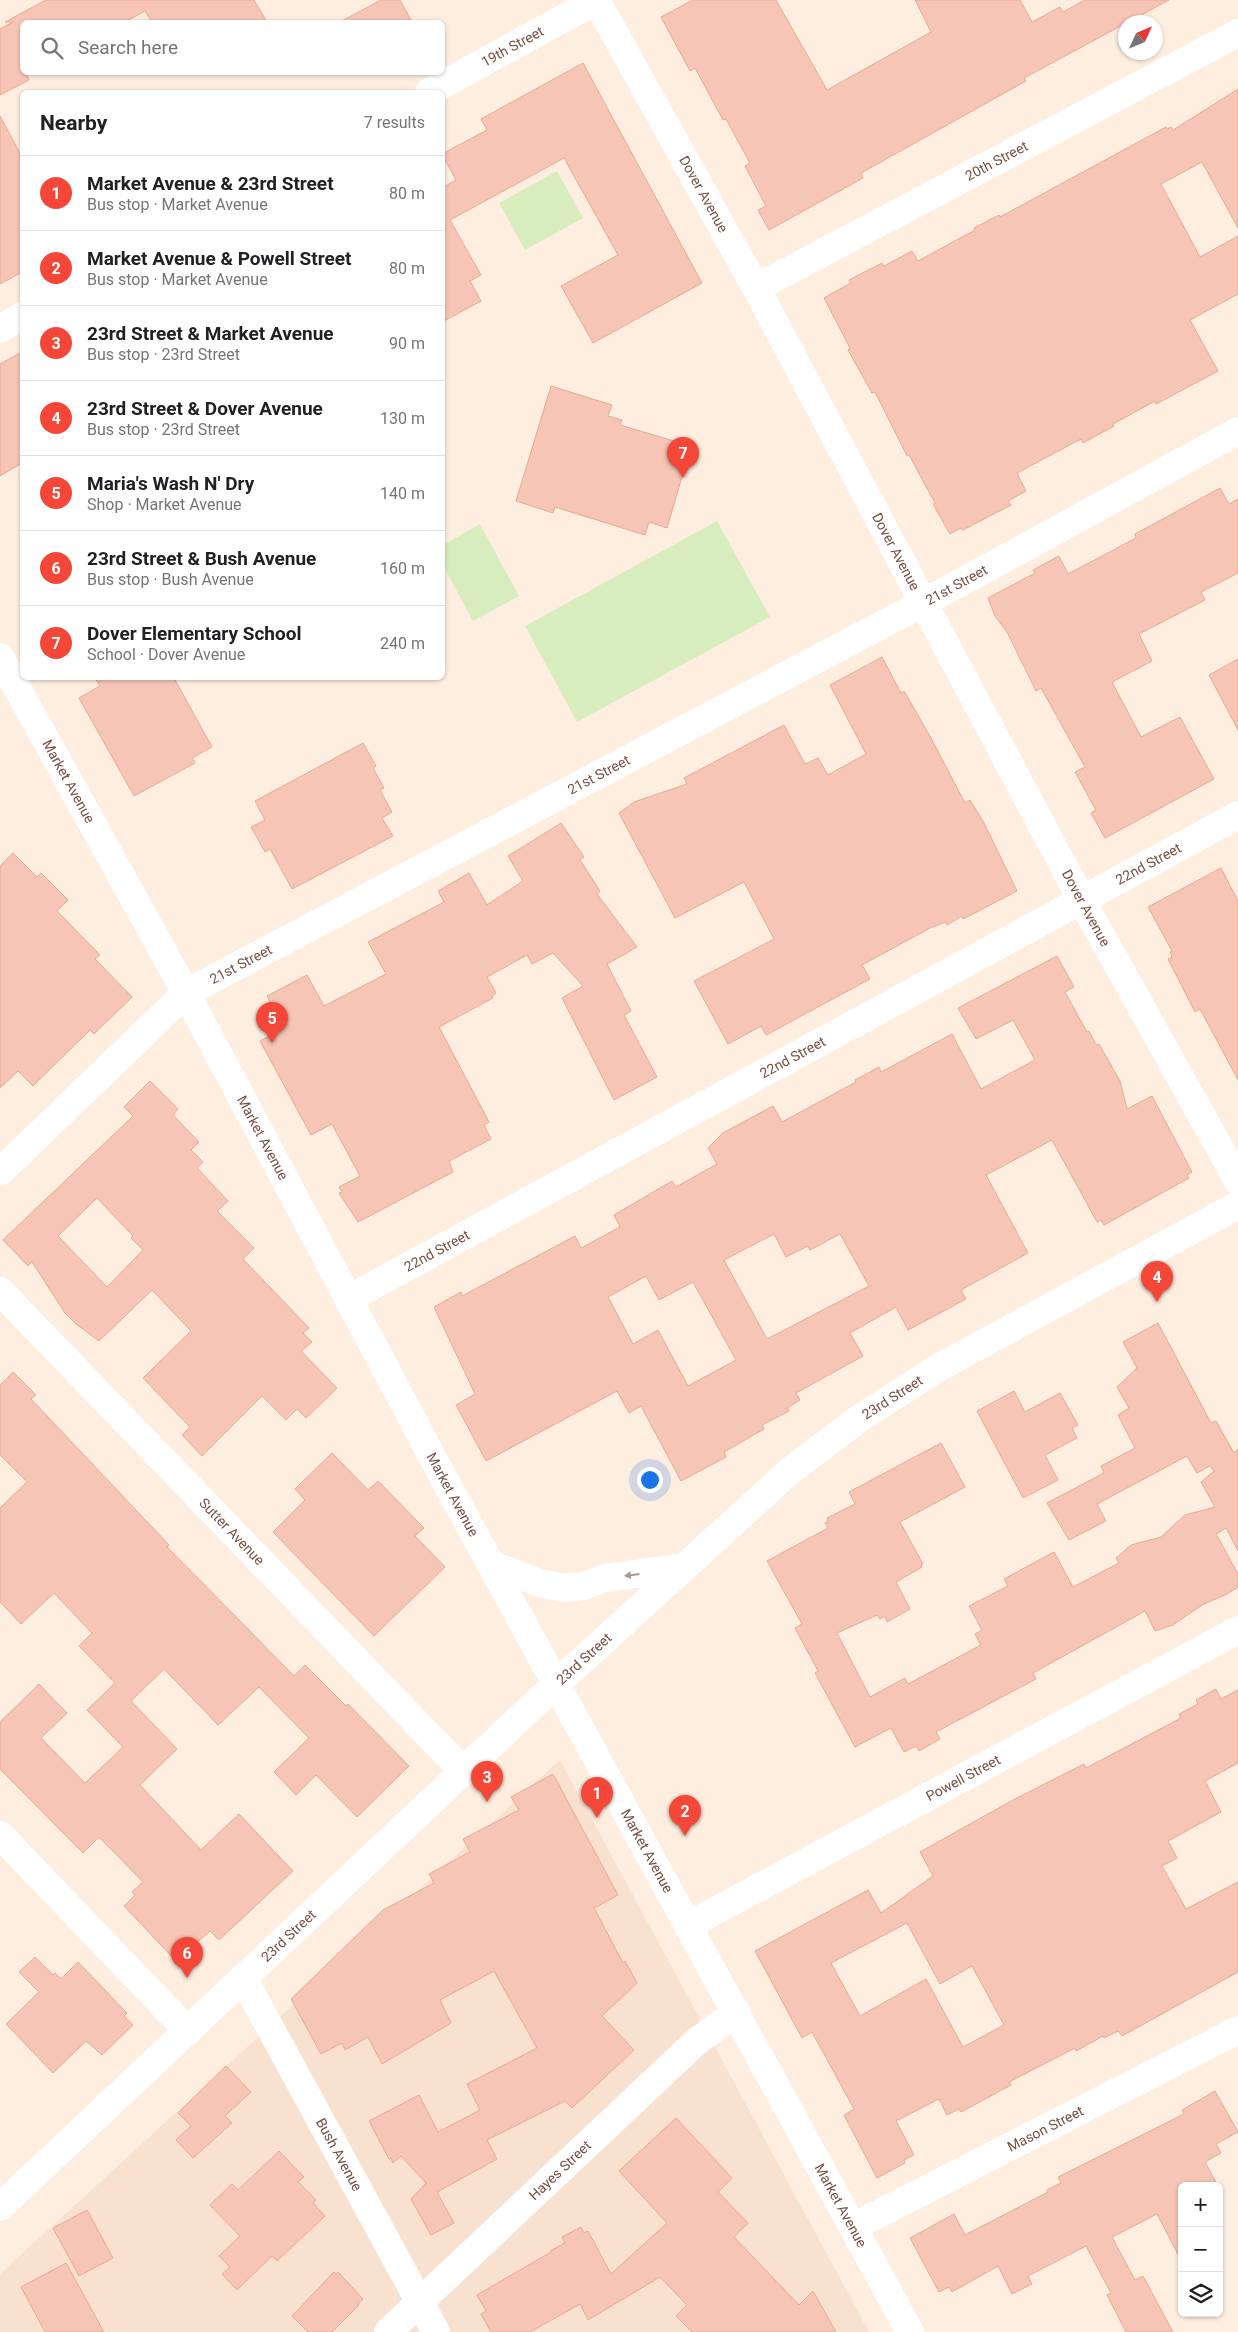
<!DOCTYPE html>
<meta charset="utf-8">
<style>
:root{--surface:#fff;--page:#f2f2f2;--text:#202124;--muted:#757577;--line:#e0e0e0;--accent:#f54738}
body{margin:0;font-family:Roboto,sans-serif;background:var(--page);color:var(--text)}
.controls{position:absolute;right:15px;bottom:15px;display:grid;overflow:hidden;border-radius:8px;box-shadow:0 1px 4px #0004}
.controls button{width:45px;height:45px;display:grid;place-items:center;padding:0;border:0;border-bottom:1px solid var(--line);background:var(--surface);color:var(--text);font:25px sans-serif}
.compass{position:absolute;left:1118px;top:15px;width:45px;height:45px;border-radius:50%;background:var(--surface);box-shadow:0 1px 4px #0004;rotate:46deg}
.you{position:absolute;left:649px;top:1479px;width:18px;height:18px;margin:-12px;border:4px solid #fff;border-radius:50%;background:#1a73e8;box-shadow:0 0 0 8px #1a73e833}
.badge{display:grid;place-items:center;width:32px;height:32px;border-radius:50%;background:var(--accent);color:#fff;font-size:16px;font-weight:700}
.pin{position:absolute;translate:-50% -41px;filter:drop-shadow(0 1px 2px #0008)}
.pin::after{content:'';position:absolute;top:26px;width:18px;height:15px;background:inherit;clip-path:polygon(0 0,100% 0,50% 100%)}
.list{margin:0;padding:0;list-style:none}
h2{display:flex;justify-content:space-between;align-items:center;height:65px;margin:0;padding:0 20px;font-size:21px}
h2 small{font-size:16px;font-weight:400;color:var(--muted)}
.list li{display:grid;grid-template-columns:32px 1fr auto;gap:15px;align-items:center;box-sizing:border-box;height:75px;padding:0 20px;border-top:1px solid var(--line)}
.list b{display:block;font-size:19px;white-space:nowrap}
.list p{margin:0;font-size:16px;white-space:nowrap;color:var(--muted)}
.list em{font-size:16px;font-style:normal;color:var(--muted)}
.icon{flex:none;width:28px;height:28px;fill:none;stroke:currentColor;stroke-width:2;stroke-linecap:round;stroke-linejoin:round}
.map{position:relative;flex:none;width:1238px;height:2332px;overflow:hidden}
.search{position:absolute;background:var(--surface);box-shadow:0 1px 4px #0004;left:20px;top:20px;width:425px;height:55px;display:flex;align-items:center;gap:12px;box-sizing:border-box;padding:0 18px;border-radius:8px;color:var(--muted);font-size:19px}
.panel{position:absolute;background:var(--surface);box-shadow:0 1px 4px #0004;left:20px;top:90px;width:425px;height:590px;border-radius:8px}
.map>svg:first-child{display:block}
</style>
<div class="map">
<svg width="1238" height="2332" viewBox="0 0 1238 2332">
<rect width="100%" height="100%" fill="#feeee0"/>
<path fill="#f9e1d0" d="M 560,1760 L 869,2332 L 0,2332 L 0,2274 Z"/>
<path fill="#d7edbd" d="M 557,171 L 583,218 L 525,250 L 499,203 Z
M 717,521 L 770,617 L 577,722 L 525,626 Z
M 480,524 L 519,596 L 473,621 L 443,565 L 443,545 Z"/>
<path fill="#f6c5b5" stroke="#eba893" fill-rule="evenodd" d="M 46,0 L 254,0 L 267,22 L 152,22 L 145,11 L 125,22 L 22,22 L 22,72 L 25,72 L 29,80 L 0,95 L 0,29 L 13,22 L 5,22 Z
M 381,0 L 400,0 L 412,22 L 340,22 Z
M 693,0 L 776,0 L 827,90 L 931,32 L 915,0 L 1020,0 L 1032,22 L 1060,7 L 1063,12 L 1085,0 L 1169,0 L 1024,78 L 1026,81 L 861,173 L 863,178 L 769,230 L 758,210 L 766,206 L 745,166 L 750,163 L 726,119 L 723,120 L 695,68 L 690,71 L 661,17 Z
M 583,63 L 702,283 L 593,343 L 561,286 L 618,255 L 564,158 L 450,220 L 481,275 L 470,281 L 481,301 L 442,322 L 442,188 L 456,180 L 442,154 L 487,130 L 481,119 Z
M 1238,89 L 1238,228 L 1202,162 L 1161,184 L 1200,257 L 1238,236 L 1238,294 L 1190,320 L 1218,371 L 1156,404 L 1155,401 L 1113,424 L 1114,426 L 1083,443 L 1081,439 L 1017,473 L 1026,491 L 1008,501 L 1011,505 L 963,530 L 961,528 L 950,534 L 933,504 L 935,503 L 909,455 L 907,456 L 875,392 L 872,393 L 848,350 L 850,348 L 824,298 L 851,283 L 849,280 L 882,263 L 884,266 L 912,251 L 918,261 L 975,230 L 974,228 L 999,215 L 1000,217 L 1166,127 L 1167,129 L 1171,127 L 1173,130 Z
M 0,116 L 22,157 L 22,272 L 0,284 Z
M 22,352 L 22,463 L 0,476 L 0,364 Z
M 551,386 L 612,405 L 608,416 L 622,420 L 620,425 L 691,446 L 667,528 L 649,522 L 645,535 L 555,507 L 553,513 L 516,501 Z
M 1220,488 L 1229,504 L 1238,499 L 1238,573 L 1201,592 L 1205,600 L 1139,634 L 1152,661 L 1112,682 L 1141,737 L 1180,717 L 1214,779 L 1105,838 L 1091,813 L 1096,810 L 1075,772 L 1085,767 L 1041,688 L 1036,691 L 1007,632 L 995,616 L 988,598 L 1035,573 L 1033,570 L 1059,556 L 1068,574 L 1136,538 L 1135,534 Z
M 882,657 L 901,693 L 904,691 L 931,738 L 965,803 L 970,800 L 984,823 L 1017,891 L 963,919 L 962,916 L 947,925 L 946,922 L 930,928 L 862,965 L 870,979 L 766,1035 L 761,1026 L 728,1044 L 694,981 L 774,939 L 744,882 L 675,918 L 619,813 L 634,802 L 687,784 L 684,778 L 784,725 L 805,764 L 818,758 L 828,775 L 866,754 L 830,685 Z
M 1238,659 L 1238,730 L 1209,675 Z
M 95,678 L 174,678 L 212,747 L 192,758 L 195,763 L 134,796 L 79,698 L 100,686 Z
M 363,743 L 376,766 L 373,768 L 384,788 L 380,790 L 392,812 L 382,818 L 393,836 L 292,889 L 270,849 L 265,852 L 251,827 L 265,820 L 255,801 Z
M 561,823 L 584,857 L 580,860 L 600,891 L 597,894 L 637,947 L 607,964 L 631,1011 L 624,1015 L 657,1077 L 614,1100 L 562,998 L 583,986 L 553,953 L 532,964 L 527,955 L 487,977 L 496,993 L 492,996 L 493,998 L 439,1027 L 489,1122 L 484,1125 L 491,1139 L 449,1161 L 453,1172 L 358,1222 L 339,1193 L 342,1192 L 339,1187 L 360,1176 L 332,1124 L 311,1135 L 260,1041 L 284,1028 L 267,996 L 307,975 L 324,1006 L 386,974 L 368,942 L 444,902 L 438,891 L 469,873 L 487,905 L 523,881 L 508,856 Z
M 13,853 L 37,877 L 41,873 L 68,900 L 57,911 L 100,955 L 95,959 L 132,997 L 94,1034 L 90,1030 L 33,1086 L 18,1071 L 0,1088 L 0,866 Z
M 1221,868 L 1238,901 L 1238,1080 L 1200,1009 L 1195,1012 L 1168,959 L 1172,957 L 1170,952 L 1172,951 L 1148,907 Z
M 1057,956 L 1074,987 L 1065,992 L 1087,1032 L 1089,1031 L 1096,1045 L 1099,1044 L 1120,1081 L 1127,1109 L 1152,1096 L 1192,1172 L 1187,1175 L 1189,1178 L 1104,1225 L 1101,1220 L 1097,1222 L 1052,1140 L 986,1175 L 1028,1253 L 961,1290 L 966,1299 L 908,1330 L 896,1307 L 850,1333 L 863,1356 L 796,1393 L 800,1400 L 787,1408 L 789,1411 L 762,1425 L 764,1429 L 724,1452 L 726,1457 L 681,1481 L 641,1406 L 629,1413 L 617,1391 L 486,1461 L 456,1405 L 475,1394 L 434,1307 L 461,1292 L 462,1296 L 575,1236 L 581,1248 L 620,1227 L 614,1215 L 672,1181 L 676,1187 L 717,1164 L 708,1148 L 723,1133 L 773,1106 L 782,1122 L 856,1082 L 855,1080 L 879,1067 L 881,1072 L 952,1034 L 981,1089 L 1035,1060 L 1013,1020 L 976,1039 L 958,1008 ZM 774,1234 L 786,1257 L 808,1246 L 810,1250 L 840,1234 L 869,1286 L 767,1339 L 724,1260 ZM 646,1276 L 659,1300 L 693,1282 L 736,1360 L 688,1386 L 658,1330 L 633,1344 L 608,1297 Z
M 150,1081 L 178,1109 L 173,1115 L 199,1142 L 191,1150 L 203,1162 L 197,1168 L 228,1201 L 217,1211 L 254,1248 L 243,1259 L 309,1328 L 303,1333 L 312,1342 L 301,1351 L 337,1388 L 306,1418 L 297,1409 L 286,1420 L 262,1396 L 202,1456 L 182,1435 L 190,1427 L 143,1378 L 191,1331 L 152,1290 L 99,1341 L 76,1324 L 65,1313 L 32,1262 L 28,1266 L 3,1240 L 133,1116 L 124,1107 ZM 97,1198 L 133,1236 L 131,1238 L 143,1250 L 107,1287 L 58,1236 Z
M 1158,1323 L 1211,1423 L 1216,1421 L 1234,1453 L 1238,1449 L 1238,1551 L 1226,1528 L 1216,1534 L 1238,1574 L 1238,1587 L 1227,1594 L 1202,1605 L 1173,1625 L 1155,1631 L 1145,1611 L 1033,1673 L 1036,1679 L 936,1732 L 940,1739 L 919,1751 L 916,1746 L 904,1752 L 891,1728 L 855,1747 L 815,1673 L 818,1671 L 795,1628 L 802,1624 L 767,1561 L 828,1528 L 825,1523 L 828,1522 L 827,1518 L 855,1504 L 849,1492 L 941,1443 L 965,1487 L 900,1522 L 923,1564 L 921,1564 L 922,1567 L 896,1582 L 910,1609 L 887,1622 L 885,1616 L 880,1619 L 877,1615 L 837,1633 L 870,1697 L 905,1678 L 908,1684 L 981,1645 L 975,1634 L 982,1630 L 969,1606 L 1008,1586 L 1004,1579 L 1054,1552 L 1073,1587 L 1119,1563 L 1116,1558 L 1131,1545 L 1161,1537 L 1185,1515 L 1215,1507 L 1201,1482 L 1214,1471 L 1210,1466 L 1197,1473 L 1187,1456 L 1097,1504 L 1106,1521 L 1069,1540 L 1047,1503 L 1104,1473 L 1101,1466 L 1135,1448 L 1118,1415 L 1129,1408 L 1117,1387 L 1137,1368 L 1123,1342 Z
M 13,1372 L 36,1395 L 31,1399 L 169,1545 L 167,1547 L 248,1629 L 294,1676 L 305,1665 L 346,1706 L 348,1704 L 409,1766 L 357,1817 L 316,1775 L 296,1795 L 274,1772 L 309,1738 L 259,1687 L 218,1725 L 164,1669 L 131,1701 L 177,1749 L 140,1785 L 201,1850 L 239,1814 L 293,1871 L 219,1940 L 210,1931 L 176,1961 L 124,1906 L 135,1895 L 132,1892 L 143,1882 L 99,1837 L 83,1853 L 0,1769 L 0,1722 L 39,1684 L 67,1713 L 41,1738 L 85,1783 L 123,1747 L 87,1710 L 115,1683 L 79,1646 L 92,1633 L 54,1593 L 21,1624 L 0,1602 L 0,1508 L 27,1482 L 0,1455 L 0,1385 Z
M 1014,1391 L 1025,1412 L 1060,1393 L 1078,1425 L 1072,1428 L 1077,1438 L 1045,1455 L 1058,1480 L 1023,1498 L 977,1411 Z
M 332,1453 L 368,1490 L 378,1481 L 424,1528 L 415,1536 L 445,1567 L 374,1636 L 273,1532 L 305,1500 L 295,1489 Z
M 1216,1689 L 1221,1699 L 1238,1690 L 1238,1763 L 1205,1781 L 1221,1812 L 1168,1841 L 1177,1858 L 1162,1866 L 1186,1909 L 1238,1882 L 1238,1972 L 1122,2036 L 1118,2031 L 1104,2038 L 1103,2036 L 1076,2051 L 1075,2048 L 1009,2082 L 1011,2085 L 961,2112 L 959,2109 L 947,2115 L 939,2099 L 896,2121 L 914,2155 L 904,2160 L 905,2163 L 877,2178 L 844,2115 L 854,2109 L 812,2032 L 802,2038 L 755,1951 L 868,1890 L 881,1913 L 933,1876 L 920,1852 L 1013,1800 L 1084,1764 L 1086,1768 L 1181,1718 L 1179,1714 L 1198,1704 L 1196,1700 ZM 907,1923 L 940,1984 L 972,1966 L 1004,2025 L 963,2047 L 926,1979 L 860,2016 L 831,1963 Z
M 553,1774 L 618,1895 L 594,1908 L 623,1963 L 625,1961 L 637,1983 L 602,2016 L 634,2050 L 572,2108 L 565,2101 L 487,2140 L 497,2159 L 437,2192 L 454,2223 L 431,2235 L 411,2199 L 426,2183 L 401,2156 L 393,2163 L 391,2158 L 389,2159 L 369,2121 L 419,2095 L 438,2132 L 480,2110 L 467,2084 L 537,2048 L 494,1971 L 440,2000 L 451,2023 L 382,2064 L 368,2037 L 345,2050 L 342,2043 L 321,2054 L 291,1999 L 383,1910 L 434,1883 L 429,1874 L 470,1852 L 463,1839 L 519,1810 L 511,1797 Z
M 35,1957 L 53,1975 L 55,1973 L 61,1979 L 78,1962 L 127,2013 L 124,2016 L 133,2025 L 102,2055 L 86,2041 L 53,2073 L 6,2024 L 39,1992 L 19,1972 Z
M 226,2066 L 251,2092 L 225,2116 L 232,2123 L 193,2158 L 176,2140 L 191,2126 L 178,2113 Z
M 1215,2091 L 1238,2132 L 1216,2144 L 1221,2153 L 1205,2162 L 1218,2186 L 1182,2186 L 1182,2262 L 1157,2214 L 1112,2237 L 1135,2280 L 1143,2276 L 1173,2332 L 1126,2332 L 1107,2295 L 1111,2293 L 1086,2246 L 1028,2276 L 1032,2284 L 1012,2294 L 998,2266 L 952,2292 L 949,2287 L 939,2292 L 910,2238 L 954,2214 L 965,2235 L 1048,2192 L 1047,2190 L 1061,2183 L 1058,2177 L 1184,2114 L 1182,2110 Z
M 676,2118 L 732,2178 L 718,2192 L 748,2223 L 734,2237 L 799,2305 L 813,2291 L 836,2332 L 692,2332 L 676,2316 L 687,2305 L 660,2277 L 588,2320 L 580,2304 L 530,2332 L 491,2332 L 481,2314 L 486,2311 L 477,2295 L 551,2252 L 550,2251 L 565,2243 L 562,2237 L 581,2227 L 584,2233 L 588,2231 L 611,2274 L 667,2223 L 619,2171 Z
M 279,2151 L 304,2177 L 298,2182 L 316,2200 L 313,2203 L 325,2216 L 277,2261 L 272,2256 L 237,2290 L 222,2274 L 230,2267 L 219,2256 L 240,2236 L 210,2205 L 232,2184 L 238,2190 Z
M 87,2210 L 113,2258 L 79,2276 L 53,2228 Z
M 66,2263 L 104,2332 L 45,2332 L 21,2287 Z
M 334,2272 L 336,2274 L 338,2272 L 363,2299 L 358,2304 L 359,2305 L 332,2332 L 308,2332 L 292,2316 Z"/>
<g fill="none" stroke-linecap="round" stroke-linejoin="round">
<g stroke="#fff" stroke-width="28">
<path id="s1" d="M 596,0 L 756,288 L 1081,899 L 1238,1181"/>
<path id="s2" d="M 429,92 L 597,0"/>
<path id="s3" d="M 756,288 L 1238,33"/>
<path d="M 0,329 L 22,316"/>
<path id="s4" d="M 0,1172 L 186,993 L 923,603 L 1238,431"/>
<path id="s5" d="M 0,1291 L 463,1771"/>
<path id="s6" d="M 348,1299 L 1238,815"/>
<path d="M 0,1835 L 188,2031"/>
<path id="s7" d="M 689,1925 L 1238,1630"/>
<path id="s8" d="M 243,1978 L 436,2332"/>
<path id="s9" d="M 853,2227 L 1238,2030"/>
<path id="s10" d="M 388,2332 L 696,2042 L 737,2012"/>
</g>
<g stroke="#fff" stroke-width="28">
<path id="s11" d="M 0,657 L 186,993 L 443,1477 L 910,2332"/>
<path d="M 490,1564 L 540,1583 L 563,1588 L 584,1586 L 605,1578 L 680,1568"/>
<path id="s12" d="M 0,2207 L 556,1684 L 791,1470 L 860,1418 L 938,1368 L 1238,1205"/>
</g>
</g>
<defs><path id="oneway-solid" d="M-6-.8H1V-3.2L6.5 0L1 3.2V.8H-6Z" transform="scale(1.25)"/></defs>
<use fill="#ad958f" href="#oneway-solid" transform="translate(632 1575) rotate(173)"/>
<g text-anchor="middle" stroke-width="5" stroke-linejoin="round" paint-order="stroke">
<g font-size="14" fill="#774f45" stroke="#fff3e8">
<text dy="5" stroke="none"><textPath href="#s2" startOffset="95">19th Street</textPath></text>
<text dy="5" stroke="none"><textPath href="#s3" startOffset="272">20th Street</textPath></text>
<text dy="5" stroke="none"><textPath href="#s1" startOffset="222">Dover Avenue</textPath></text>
<text dy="5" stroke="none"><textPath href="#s1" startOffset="628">Dover Avenue</textPath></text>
<text dy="5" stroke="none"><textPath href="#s4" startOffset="1130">21st Street</textPath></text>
<text dy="5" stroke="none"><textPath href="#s4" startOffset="725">21st Street</textPath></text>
<text dy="5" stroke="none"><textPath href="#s11" startOffset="142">Market Avenue</textPath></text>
<text dy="5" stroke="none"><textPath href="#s6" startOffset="911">22nd Street</textPath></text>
<text dy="5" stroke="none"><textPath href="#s1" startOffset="1032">Dover Avenue</textPath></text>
<text dy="5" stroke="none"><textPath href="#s4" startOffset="320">21st Street</textPath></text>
<text dy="5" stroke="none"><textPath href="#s6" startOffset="506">22nd Street</textPath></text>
<text dy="5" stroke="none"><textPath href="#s11" startOffset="548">Market Avenue</textPath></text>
<text dy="5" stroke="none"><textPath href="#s6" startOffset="101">22nd Street</textPath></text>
<text dy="5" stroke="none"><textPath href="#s12" startOffset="1206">23rd Street</textPath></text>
<text dy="5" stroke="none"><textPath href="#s11" startOffset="952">Market Avenue</textPath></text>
<text dy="5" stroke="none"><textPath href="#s5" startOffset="334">Sutter Avenue</textPath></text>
<text dy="5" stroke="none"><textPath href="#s12" startOffset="801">23rd Street</textPath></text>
<text dy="5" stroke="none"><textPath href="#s7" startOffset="311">Powell Street</textPath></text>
<text dy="5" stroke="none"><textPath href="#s11" startOffset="1358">Market Avenue</textPath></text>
<text dy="5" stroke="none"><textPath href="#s12" startOffset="396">23rd Street</textPath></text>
<text dy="5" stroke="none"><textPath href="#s9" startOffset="216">Mason Street</textPath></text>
<text dy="5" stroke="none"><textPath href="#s8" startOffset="201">Bush Avenue</textPath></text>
<text dy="5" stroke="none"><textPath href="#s10" startOffset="236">Hayes Street</textPath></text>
<text dy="5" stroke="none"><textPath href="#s11" startOffset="1762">Market Avenue</textPath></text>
</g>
</g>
</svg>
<div class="controls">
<button>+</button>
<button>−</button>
<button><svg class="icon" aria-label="layers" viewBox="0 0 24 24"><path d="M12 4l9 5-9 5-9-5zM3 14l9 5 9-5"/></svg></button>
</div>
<svg class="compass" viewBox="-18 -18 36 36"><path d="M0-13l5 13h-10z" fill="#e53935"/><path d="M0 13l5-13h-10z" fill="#757577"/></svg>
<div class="you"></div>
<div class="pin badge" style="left:597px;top:1818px">1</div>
<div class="pin badge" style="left:685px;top:1836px">2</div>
<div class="pin badge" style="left:487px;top:1802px">3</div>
<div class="pin badge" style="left:1157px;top:1302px">4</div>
<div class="pin badge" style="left:272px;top:1043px">5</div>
<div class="pin badge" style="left:187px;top:1978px">6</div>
<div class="pin badge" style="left:683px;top:478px">7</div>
<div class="search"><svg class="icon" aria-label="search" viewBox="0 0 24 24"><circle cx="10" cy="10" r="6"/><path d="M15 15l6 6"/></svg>Search here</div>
<section class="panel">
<h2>Nearby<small>7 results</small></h2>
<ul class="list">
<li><span class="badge">1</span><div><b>Market Avenue &amp; 23rd Street</b><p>Bus stop · Market Avenue</p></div><em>80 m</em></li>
<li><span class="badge">2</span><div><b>Market Avenue &amp; Powell Street</b><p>Bus stop · Market Avenue</p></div><em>80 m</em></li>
<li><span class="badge">3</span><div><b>23rd Street &amp; Market Avenue</b><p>Bus stop · 23rd Street</p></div><em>90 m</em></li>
<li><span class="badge">4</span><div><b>23rd Street &amp; Dover Avenue</b><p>Bus stop · 23rd Street</p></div><em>130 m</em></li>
<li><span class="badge">5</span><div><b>Maria's Wash N' Dry</b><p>Shop · Market Avenue</p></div><em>140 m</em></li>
<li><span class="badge">6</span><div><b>23rd Street &amp; Bush Avenue</b><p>Bus stop · Bush Avenue</p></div><em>160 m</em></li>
<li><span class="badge">7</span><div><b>Dover Elementary School</b><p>School · Dover Avenue</p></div><em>240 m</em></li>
</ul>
</section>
</div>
